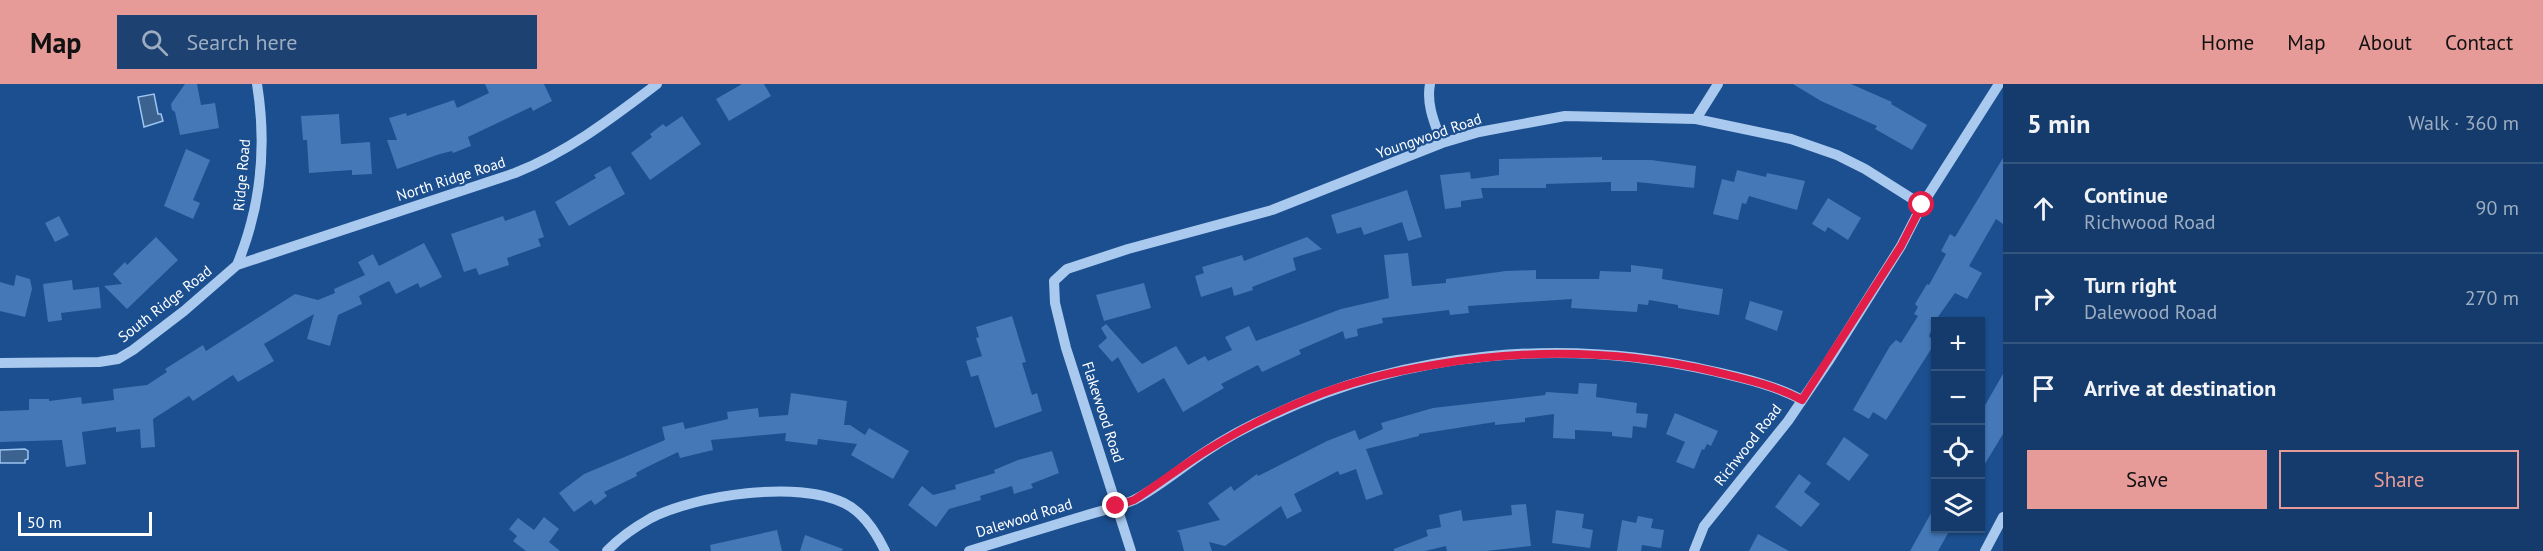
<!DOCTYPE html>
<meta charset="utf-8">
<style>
:root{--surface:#143b6b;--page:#1d4271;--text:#f1f3f6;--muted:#9dadc1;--line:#33557e;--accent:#e69b98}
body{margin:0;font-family:"PT Sans",sans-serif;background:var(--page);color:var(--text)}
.controls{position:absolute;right:18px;bottom:18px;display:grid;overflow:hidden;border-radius:0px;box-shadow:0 2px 4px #0004}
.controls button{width:54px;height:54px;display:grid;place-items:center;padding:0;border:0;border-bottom:2px solid var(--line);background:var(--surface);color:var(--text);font:30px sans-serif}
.scale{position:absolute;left:18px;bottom:15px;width:134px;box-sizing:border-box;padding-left:6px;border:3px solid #fff;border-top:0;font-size:16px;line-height:21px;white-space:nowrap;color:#fff;-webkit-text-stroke:4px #1b4f8f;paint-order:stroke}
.stop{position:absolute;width:18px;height:18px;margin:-14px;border:4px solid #e11d48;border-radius:50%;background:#fff}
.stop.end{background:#e11d48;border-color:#fff;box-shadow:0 2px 6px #0008}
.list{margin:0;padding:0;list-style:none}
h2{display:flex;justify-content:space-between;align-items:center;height:78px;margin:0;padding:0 24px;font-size:26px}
h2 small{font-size:20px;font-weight:400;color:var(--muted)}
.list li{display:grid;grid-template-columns:39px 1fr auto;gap:18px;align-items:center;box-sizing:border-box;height:90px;padding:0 24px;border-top:2px solid var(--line)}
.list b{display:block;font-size:22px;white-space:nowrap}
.list p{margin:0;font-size:20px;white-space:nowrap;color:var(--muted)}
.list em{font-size:20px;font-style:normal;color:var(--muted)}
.actions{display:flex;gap:12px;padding:18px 24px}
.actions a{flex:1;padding:14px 0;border:2px solid var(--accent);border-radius:0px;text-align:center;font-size:21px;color:var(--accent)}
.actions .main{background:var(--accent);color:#111}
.icon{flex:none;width:33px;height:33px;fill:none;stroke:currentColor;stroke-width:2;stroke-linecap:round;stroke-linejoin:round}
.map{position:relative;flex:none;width:2003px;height:467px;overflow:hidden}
header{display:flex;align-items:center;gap:36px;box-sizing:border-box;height:84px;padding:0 30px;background:var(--accent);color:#111}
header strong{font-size:28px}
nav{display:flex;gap:33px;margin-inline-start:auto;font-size:21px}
.search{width:420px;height:54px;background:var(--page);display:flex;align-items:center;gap:15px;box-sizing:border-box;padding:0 21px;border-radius:0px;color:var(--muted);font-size:22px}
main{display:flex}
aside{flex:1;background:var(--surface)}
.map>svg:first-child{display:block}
</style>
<header>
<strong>Map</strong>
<div class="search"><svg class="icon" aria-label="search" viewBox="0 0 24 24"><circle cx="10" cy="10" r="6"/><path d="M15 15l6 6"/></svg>Search here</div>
<nav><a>Home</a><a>Map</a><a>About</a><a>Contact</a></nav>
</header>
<main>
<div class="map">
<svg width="2003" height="467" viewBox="0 0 2003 467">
<rect width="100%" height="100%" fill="#1b4f8f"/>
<path fill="#3c6290" stroke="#9cc4f0" stroke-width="1.5" d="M 154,10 L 158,30 L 161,30 L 163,37 L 144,43 L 138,13 Z
M 25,365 L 28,367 L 28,375 L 25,376 L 25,379 L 0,379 L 0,366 Z"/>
<path fill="#4478b7" d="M 185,0 L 197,0 L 201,21 L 215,19 L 219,44 L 180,51 L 175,28 L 172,26 L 171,20 Z
M 485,0 L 544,0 L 552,17 L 533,27 L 531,23 L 468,53 L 471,62 L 453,69 L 452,67 L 440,70 L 397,85 L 387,56 L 397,56 L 389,34 L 406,29 L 407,32 L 454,16 L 457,24 L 489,9 Z
M 742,0 L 764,0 L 771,12 L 729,37 L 716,15 Z
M 1793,0 L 1851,0 L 1892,18 L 1891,20 L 1927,41 L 1912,66 L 1875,45 L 1877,42 L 1821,17 Z
M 339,30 L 341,60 L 370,58 L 372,90 L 352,91 L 352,86 L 309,89 L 307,56 L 303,56 L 301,32 Z
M 682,32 L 701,60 L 650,96 L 631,69 L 652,53 L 650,50 L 663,40 L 666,43 Z
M 186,65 L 210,76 L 193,116 L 200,119 L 193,135 L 164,122 Z
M 1602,73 L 1602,76 L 1651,76 L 1696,82 L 1694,104 L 1637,98 L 1637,107 L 1611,107 L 1611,98 L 1546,100 L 1546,104 L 1481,104 L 1483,114 L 1461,117 L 1461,123 L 1445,125 L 1440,91 L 1470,88 L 1471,95 L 1499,91 L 1499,75 Z
M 2003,74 L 2003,140 L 1996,135 L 1969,182 L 1982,189 L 1967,215 L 1955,209 L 1935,237 L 1929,252 L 1935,259 L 1886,336 L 1873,328 L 1869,335 L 1853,326 L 1890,262 L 1896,256 L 1901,259 L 1918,232 L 1914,230 L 1918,223 L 1915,220 L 1927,200 L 1929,201 L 1946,170 L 1941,167 L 1950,150 L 1955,153 Z
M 610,82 L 625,110 L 569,142 L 555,118 L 596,94 L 594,91 Z
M 1737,86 L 1766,93 L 1767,89 L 1805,97 L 1797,126 L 1749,112 L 1746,120 L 1742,119 L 1738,136 L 1713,130 L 1722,95 L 1734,98 Z
M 1407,106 L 1422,153 L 1408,157 L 1402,138 L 1364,151 L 1361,143 L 1337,150 L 1331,131 Z
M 1828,114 L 1861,134 L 1848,156 L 1828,143 L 1825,148 L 1812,140 Z
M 535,126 L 544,153 L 538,155 L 541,162 L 507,174 L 509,181 L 479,191 L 476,184 L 464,188 L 451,150 L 503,132 L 505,137 Z
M 59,132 L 69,151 L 55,158 L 45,139 Z
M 156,153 L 178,176 L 127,225 L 104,202 L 122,200 L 113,190 L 125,178 L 127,181 Z
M 1307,153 L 1322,165 L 1293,174 L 1296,186 L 1252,203 L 1253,206 L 1234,212 L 1232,203 L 1201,213 L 1195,192 L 1204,189 L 1202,183 L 1242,171 L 1244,177 Z
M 424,159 L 442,193 L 420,204 L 418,199 L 396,210 L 389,197 L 359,212 L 362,220 L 338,231 L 330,262 L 307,255 L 314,230 L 264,260 L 274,277 L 238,298 L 233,291 L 193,317 L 189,312 L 153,335 L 155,363 L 141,364 L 140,345 L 116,348 L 116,343 L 82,348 L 86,380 L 66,383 L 62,356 L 0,358 L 0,327 L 29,326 L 29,315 L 49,315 L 49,317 L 81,313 L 82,320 L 114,316 L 113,305 L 147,301 L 167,288 L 165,285 L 203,261 L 206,267 L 295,210 L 318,216 L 335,209 L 334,205 L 365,191 L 358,178 L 373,170 L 379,182 Z
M 1408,169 L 1412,202 L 1446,199 L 1446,195 L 1506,187 L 1536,186 L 1536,195 L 1599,195 L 1600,187 L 1631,188 L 1631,181 L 1663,185 L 1662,195 L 1723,205 L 1719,231 L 1678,224 L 1678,221 L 1649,216 L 1648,221 L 1638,220 L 1637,228 L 1571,224 L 1572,215 L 1468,222 L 1469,229 L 1450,231 L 1449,226 L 1382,234 L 1383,239 L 1357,245 L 1358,252 L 1345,255 L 1343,247 L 1299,266 L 1301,270 L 1262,288 L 1258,281 L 1221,300 L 1224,304 L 1183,328 L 1164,294 L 1138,309 L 1118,273 L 1112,278 L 1098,262 L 1107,254 L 1101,244 L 1106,240 L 1142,280 L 1176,262 L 1188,281 L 1205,272 L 1208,277 L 1232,266 L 1225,253 L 1249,242 L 1256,257 L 1341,225 L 1389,214 L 1384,171 Z
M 16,191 L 30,195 L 32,205 L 25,233 L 0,227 L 0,198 L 14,202 Z
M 72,196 L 73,206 L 99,203 L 101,224 L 61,229 L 62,236 L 48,238 L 43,200 Z
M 1144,199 L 1151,224 L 1104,237 L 1096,211 Z
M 1750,217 L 1783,227 L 1777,247 L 1745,235 Z
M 1012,232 L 1026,278 L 1022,279 L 1032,311 L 1037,309 L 1042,327 L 995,344 L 978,291 L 971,293 L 966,277 L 982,272 L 976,254 L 979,253 L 976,243 Z
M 2003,290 L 2003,350 L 1980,388 L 1980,330 Z
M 1579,299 L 1597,300 L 1596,313 L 1637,319 L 1636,329 L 1648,330 L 1646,344 L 1633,342 L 1632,354 L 1612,352 L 1612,348 L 1575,346 L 1575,355 L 1553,354 L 1554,330 L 1525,334 L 1525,338 L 1495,341 L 1495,338 L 1419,350 L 1419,352 L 1366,365 L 1383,410 L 1366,416 L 1356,385 L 1340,391 L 1338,387 L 1294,410 L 1302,427 L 1287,435 L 1281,422 L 1225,462 L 1209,458 L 1212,467 L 1184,467 L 1179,448 L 1176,447 L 1220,436 L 1208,419 L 1231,402 L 1234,407 L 1257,390 L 1258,392 L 1327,357 L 1355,346 L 1359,356 L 1383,345 L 1381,339 L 1433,324 L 1545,311 L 1546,308 L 1578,310 Z
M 791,309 L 847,317 L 844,341 L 850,341 L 865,351 L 869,344 L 909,367 L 893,395 L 851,371 L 857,360 L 818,355 L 817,361 L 785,357 L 786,349 L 711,356 L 713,366 L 680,374 L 678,368 L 645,384 L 636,389 L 637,392 L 604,408 L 607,412 L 595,421 L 591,416 L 574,428 L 559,409 L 584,390 L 665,356 L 662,343 L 683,338 L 685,345 L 728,335 L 727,328 L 758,324 L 759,333 L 788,331 Z
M 1675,329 L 1718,347 L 1711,362 L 1707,360 L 1704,366 L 1702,365 L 1694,385 L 1676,378 L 1685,358 L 1666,350 Z
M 1844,353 L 1869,371 L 1849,397 L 1826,380 Z
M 1052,367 L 1059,389 L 1031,400 L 1033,404 L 1014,410 L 1012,402 L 980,412 L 981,416 L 949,425 L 936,443 L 908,421 L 922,402 L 933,411 L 956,405 L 955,401 L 995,389 L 994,386 L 1018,376 Z
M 1799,390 L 1811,399 L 1804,408 L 1820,420 L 1801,443 L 1775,423 Z
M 1526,420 L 1531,462 L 1486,467 L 1447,467 L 1446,462 L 1425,467 L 1394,467 L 1394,465 L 1428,452 L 1426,446 L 1441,443 L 1439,431 L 1461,426 L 1463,437 L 1512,431 L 1511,421 Z
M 1935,422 L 1935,444 L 1951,444 L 1938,467 L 1910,467 Z
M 1556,426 L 1584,430 L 1582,444 L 1593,446 L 1590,464 L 1552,459 Z
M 1638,432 L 1653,435 L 1651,444 L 1664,446 L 1661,464 L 1642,461 L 1641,467 L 1617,467 L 1622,436 L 1636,439 Z
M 544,433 L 559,445 L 549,458 L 560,467 L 526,467 L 513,457 L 517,452 L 509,445 L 518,434 L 534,446 Z
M 777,446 L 782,467 L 711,467 L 710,461 Z
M 1758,450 L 1789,467 L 1749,467 Z
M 805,451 L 843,465 L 842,467 L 800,467 Z"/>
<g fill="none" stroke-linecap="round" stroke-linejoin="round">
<path stroke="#a9c9ee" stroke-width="10" d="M 1430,0 C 1426,21 1435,40 1442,59
M 1696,35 L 1718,0
M 237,181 C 261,123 267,62 257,0
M 0,279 L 99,278 L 118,275 L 133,266 L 184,227 L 237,181 L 515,89 C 568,68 612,34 657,0
M 607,467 C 619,454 635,443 651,434 C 696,411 798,396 844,419 C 863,428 876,448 885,467
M 969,467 C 1005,456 1041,445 1077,434 C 1096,428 1116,424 1134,416 C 1159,403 1182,383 1205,368 C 1227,353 1250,341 1273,331 C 1408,267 1567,253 1712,287 C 1742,294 1775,301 1802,316
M 1131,467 L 1066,264 L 1055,219 L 1054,197 L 1067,185 L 1128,165 L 1272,126 L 1442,59 L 1479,48 L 1565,32 L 1696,35 L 1791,55 L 1837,71 L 1865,85 L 1922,121
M 1694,467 L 1704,442 L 1788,337 L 1828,278 L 1901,162 L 1922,121 L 1999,0
M 1985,467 L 2003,433"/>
</g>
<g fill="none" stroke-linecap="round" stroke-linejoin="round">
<path stroke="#e11d48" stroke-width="8" d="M 1116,422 L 1134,416 C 1159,400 1183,381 1209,365 C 1241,345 1275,328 1310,314 C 1349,298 1391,288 1433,281 C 1529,264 1622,266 1716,288 C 1745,295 1777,302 1802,316 L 1901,162 L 1922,121"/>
</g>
<g text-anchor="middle" stroke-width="4.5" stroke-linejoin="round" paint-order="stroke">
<g font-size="15" fill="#fff" stroke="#1b4f8f">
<text transform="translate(1429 52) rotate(-19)" y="5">Youngwood Road</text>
<text transform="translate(242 91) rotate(-85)" y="5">Ridge Road</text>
<text transform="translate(451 95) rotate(-18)" y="5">North Ridge Road</text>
<text transform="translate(165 220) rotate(-38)" y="5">South Ridge Road</text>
<text transform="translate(1103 328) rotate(72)" y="5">Flakewood Road</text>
<text transform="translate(1748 361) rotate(-52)" y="5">Richwood Road</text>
<text transform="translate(1024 434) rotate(-17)" y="5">Dalewood Road</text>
</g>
</g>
</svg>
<div class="controls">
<button>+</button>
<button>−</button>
<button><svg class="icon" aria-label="locate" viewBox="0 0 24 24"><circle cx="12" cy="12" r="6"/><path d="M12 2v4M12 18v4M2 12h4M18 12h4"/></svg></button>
<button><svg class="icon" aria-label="layers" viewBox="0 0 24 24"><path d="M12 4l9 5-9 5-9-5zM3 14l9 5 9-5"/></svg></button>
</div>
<div class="scale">50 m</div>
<div class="stop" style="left:1922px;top:121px"></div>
<div class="stop end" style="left:1116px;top:422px"></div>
</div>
<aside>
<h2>5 min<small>Walk · 360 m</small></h2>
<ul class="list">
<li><svg class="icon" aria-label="ahead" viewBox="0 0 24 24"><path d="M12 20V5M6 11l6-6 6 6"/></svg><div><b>Continue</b><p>Richwood Road</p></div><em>90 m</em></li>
<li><svg class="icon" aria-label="right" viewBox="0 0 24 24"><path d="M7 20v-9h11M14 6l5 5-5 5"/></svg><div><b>Turn right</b><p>Dalewood Road</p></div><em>270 m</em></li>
<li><svg class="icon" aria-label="arrive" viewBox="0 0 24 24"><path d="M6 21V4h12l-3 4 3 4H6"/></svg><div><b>Arrive at destination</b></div></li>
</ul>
<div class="actions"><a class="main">Save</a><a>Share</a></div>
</aside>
</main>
